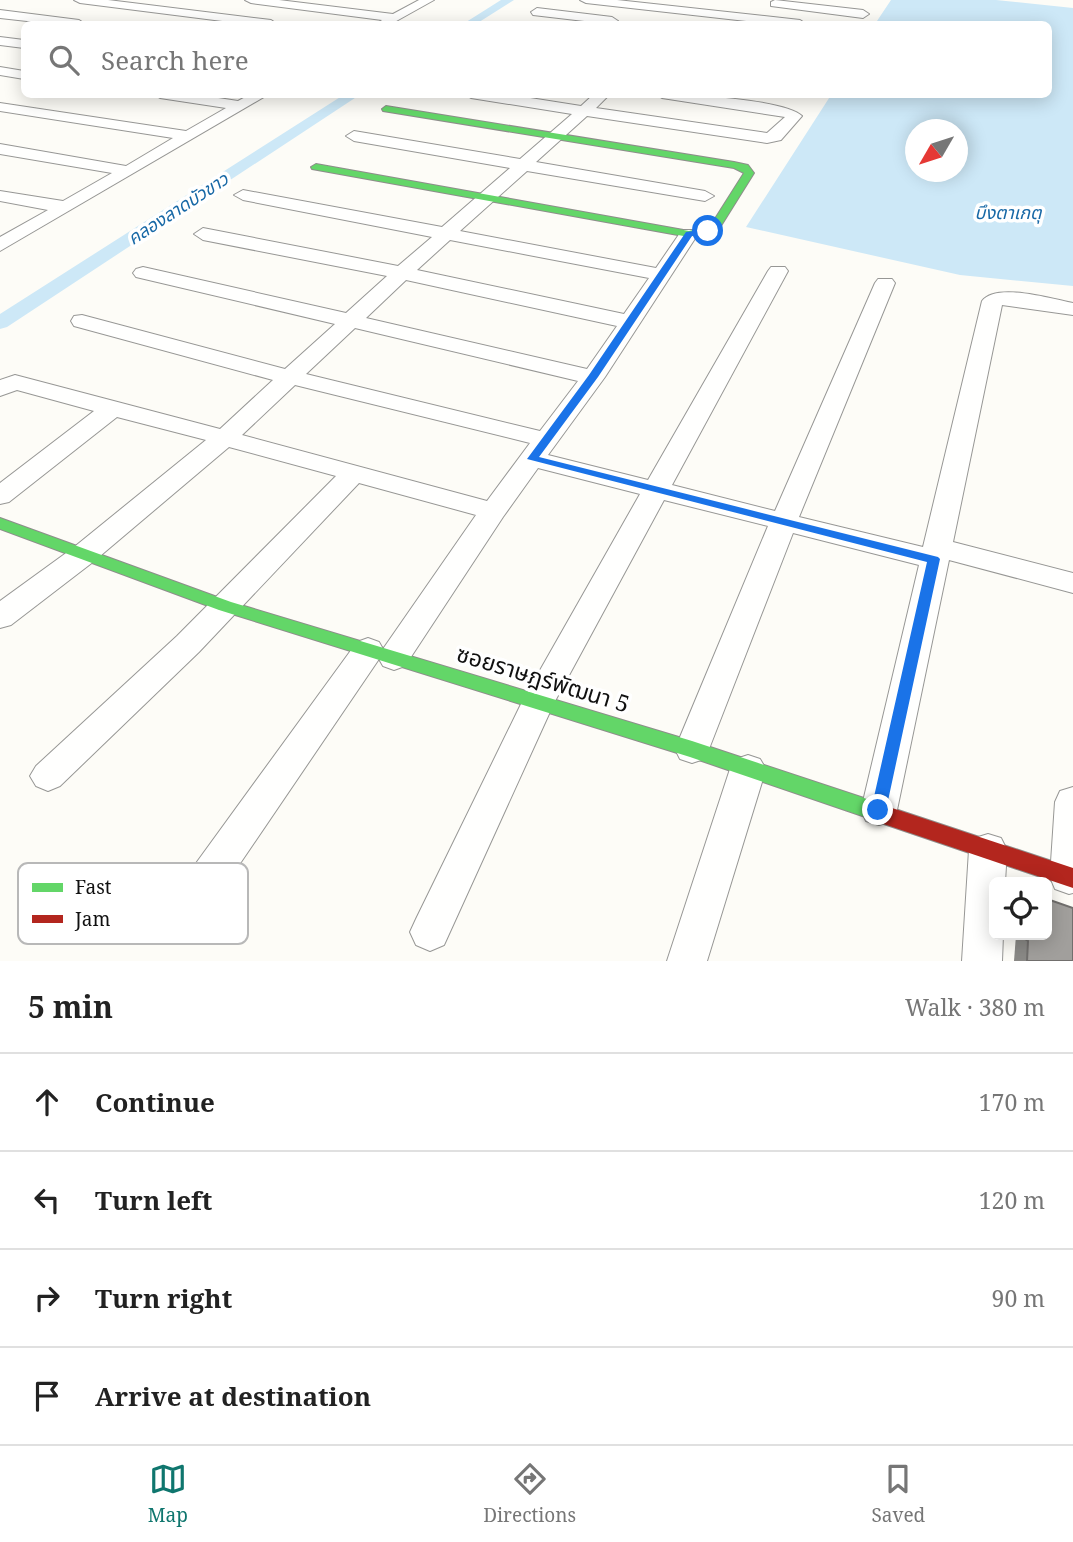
<!DOCTYPE html>
<meta charset="utf-8">
<style>
:root{--surface:#fff;--page:#f6f6f6;--text:#222;--muted:#767676;--line:#e0e0e0;--accent:#0f766e}
body{margin:0;font-family:"Noto Serif","Noto Sans Thai",serif;background:var(--page);color:var(--text)}
.controls{position:absolute;right:21px;bottom:21px;display:grid;overflow:hidden;border-radius:10px;box-shadow:0 4px 18px #0003}
.controls button{width:63px;height:63px;display:grid;place-items:center;padding:0;border:0;border-bottom:2px solid var(--line);background:var(--surface);color:var(--text);font:35px sans-serif}
.compass{position:absolute;left:905px;top:119px;width:63px;height:63px;border-radius:50%;background:var(--surface);box-shadow:0 4px 18px #0003;rotate:231deg}
.stop{position:absolute;width:21px;height:21px;margin:-16px;border:5px solid #1a73e8;border-radius:50%;background:#fff}
.stop.end{background:#1a73e8;border-color:#fff;box-shadow:0 2px 7px #0008}
.list{margin:0;padding:0;list-style:none}
h2{display:flex;justify-content:space-between;align-items:center;height:91px;margin:0;padding:0 28px;font-size:30px}
h2 small{font-size:23px;font-weight:400;color:var(--muted)}
.list li{display:grid;grid-template-columns:46px 1fr auto;gap:21px;align-items:center;box-sizing:border-box;height:98px;padding:0 28px;border-top:2px solid var(--line)}
.list b{display:block;font-size:26px;white-space:nowrap}
.list em{font-size:23px;font-style:normal;color:var(--muted)}
.icon{flex:none;width:38px;height:38px;fill:none;stroke:currentColor;stroke-width:2;stroke-linecap:round;stroke-linejoin:round}
.map{position:relative;flex:none;width:1073px;height:961px;overflow:hidden}
.search{position:absolute;background:var(--surface);box-shadow:0 4px 18px #0003;left:21px;right:21px;top:21px;height:77px;display:flex;align-items:center;gap:18px;box-sizing:border-box;padding:0 24px;border-radius:10px;color:var(--muted);font-size:26px}
.sheet{height:483px;background:var(--surface)}
nav{display:flex;justify-content:space-around;align-items:center;box-sizing:border-box;height:98px;border-top:2px solid var(--line);background:var(--surface);font-size:19px;color:var(--muted)}
nav a{display:grid;justify-items:center;gap:4px}
nav .on{color:var(--accent)}
.map>svg:first-child{display:block}
</style>
<div class="map">
<svg width="1073" height="961" viewBox="0 0 1073 961">
<rect width="100%" height="100%" fill="#fdfcf7"/>
<path fill="#cde8f7" fill-rule="evenodd" d="M 891,0 L 996,0 L 1073,8 L 1073,286 L 960,275 L 746,227 L 831,95 L 1048,94 L 1048,24 L 875,24 ZM 916,130 L 958,130 L 958,172 L 916,172 Z"/>
<g fill="none" stroke-linecap="round" stroke-linejoin="round">
<path fill="#cde8f7" fill-rule="evenodd" d="M 501,0 L 514,0 L 476,24 L 463,24 Z
M 345,94 L 361,94 L 7,327 L 0,329 L 0,314 Z"/>
<defs>
<path id="street" d="M 74,0 L 108,0 L 271,20 L 277,24 L 246,24 L 80,3 Z
M 245,0 L 279,0 L 393,14 L 419,0 L 434,0 L 391,24 L 377,24 L 382,20 L 251,3 Z
M 580,0 L 617,0 L 800,20 L 806,24 L 772,24 L 586,3 Z
M 775,0 L 863,10 L 869,14 L 863,18 L 771,6 L 771,2 Z
M 537,8 L 612,17 L 618,21 L 610,24 L 533,15 L 531,12 Z
M 0,10 L 79,20 L 85,24 L 54,24 L 0,18 Z
M 0,37 L 24,40 L 24,48 L 0,45 Z
M 0,67 L 24,71 L 24,79 L 0,75 Z
M 153,94 L 192,94 L 238,101 L 251,94 L 269,94 L 0,251 L 0,237 L 48,210 L 0,201 L 0,191 L 63,201 L 112,173 L 0,154 L 0,144 L 126,166 L 173,138 L 0,111 L 0,103 L 186,131 L 226,108 L 160,98 Z
M 464,94 L 504,94 L 581,106 L 594,94 L 610,94 L 596,108 L 767,133 L 785,117 L 662,98 L 655,94 C 682,94 785,99 802,116 L 781,140 L 767,143 L 587,116 L 536,162 L 705,191 L 714,196 L 705,201 L 527,171 L 460,231 L 656,268 L 682,230 L 696,230 L 698,234 L 605,377 L 548,455 L 648,480 L 768,271 L 771,267 L 785,267 L 788,271 L 672,485 L 775,511 L 875,283 L 878,279 L 892,279 L 895,283 L 799,517 L 923,547 L 982,301 C 996,282 1052,299 1073,303 L 1073,315 L 1002,305 L 953,542 L 1073,573 L 1073,593 L 949,560 L 897,810 L 892,821 L 879,825 L 866,821 L 861,810 L 919,565 L 793,533 L 709,749 L 704,759 L 692,763 L 680,759 L 675,749 L 768,526 L 664,500 L 554,703 L 444,945 L 430,951 L 416,945 L 410,932 L 416,919 L 522,702 L 640,494 L 538,468 L 503,517 L 405,666 L 394,670 L 383,666 L 379,659 L 222,890 L 208,895 L 194,890 L 189,878 L 194,866 L 357,642 L 368,638 L 379,642 L 383,649 L 476,515 L 359,483 L 199,652 L 60,786 L 48,791 L 36,786 L 30,776 L 36,766 L 177,636 L 336,476 L 229,447 L 93,562 L 11,625 L 0,628 L 0,601 L 73,548 L 206,440 L 117,417 L 9,502 L 0,504 L 0,483 L 94,411 L 17,390 L 0,396 L 0,380 L 15,375 L 220,429 L 273,380 L 74,326 L 71,321 L 74,316 L 82,315 L 285,369 L 335,324 L 136,277 L 133,273 L 136,269 L 143,267 L 346,313 L 387,276 L 203,240 L 194,234 L 203,228 L 398,266 L 432,237 L 243,200 L 234,195 L 243,190 L 442,227 L 510,168 L 354,141 L 346,136 L 354,131 L 520,159 L 572,114 L 471,98 ZM 450,240 L 649,278 L 624,314 L 417,270 ZM 406,280 L 617,326 L 587,369 L 366,318 ZM 355,328 L 578,381 L 540,431 L 306,374 ZM 295,385 L 530,443 L 487,501 L 242,435 Z
M 748,755 L 760,759 L 766,769 L 707,961 L 667,961 L 730,769 L 736,759 Z
M 1073,787 L 1073,893 L 1069,894 L 1055,889 L 1050,877 L 1055,802 L 1060,791 Z
M 988,834 L 1001,838 L 1007,850 L 1005,882 L 994,882 L 994,935 L 1003,935 L 1002,961 L 962,961 L 969,850 L 975,838 Z"/>
<path id="fast" d="M 386,106 L 734,162 L 748,165 L 754,173 L 719,229 L 689,237 L 312,169 L 311,167 L 316,164 L 689,231 L 711,225 L 744,173 L 734,168 L 383,111 L 382,109 Z
M 0,518 L 231,602 L 692,741 L 885,805 L 888,812 L 885,819 L 877,821 L 690,757 L 219,610 L 0,529 Z"/>
<path id="jam" d="M 877,803 L 1073,868 L 1073,888 L 869,819 L 866,812 L 869,805 Z"/>
</defs>
<use href="#street" stroke="#979795" stroke-width="2"/>
<use href="#fast" stroke="#8e8d8b" stroke-width="2"/>
<use href="#jam" stroke="#8e8d8b" stroke-width="2"/>
<use href="#street" fill="#fffffe" fill-rule="evenodd"/>
<use href="#fast" fill="#63d668" fill-rule="evenodd"/>
<use href="#jam" fill="#b3261e" fill-rule="evenodd"/>
</g>
<path fill="#8a8986" d="M 1016,935 L 1047,935 L 1073,961 L 1014,961 Z"/>
<path fill="#a19f9c" stroke="#716f6d" stroke-width="2" d="M 1047,899 L 1073,908 L 1073,961 L 1027,961 L 1028,941 L 1025,939 L 1025,935 L 1047,935 Z"/>
<path fill="#1a73e8" d="M 708,229 L 711,233 L 692,236 L 598,377 L 539,457 L 938,557 L 940,559 L 886,810 L 884,815 L 873,815 L 871,810 L 927,562 L 527,459 L 589,375 L 686,232 Z"/>
<g text-anchor="middle" stroke-width="7" stroke-linejoin="round" paint-order="stroke">
<g font-size="18" font-style="italic" fill="#1768a6" stroke="#fff">
<text transform="translate(178 209) rotate(-33)" y="6">คลองลาดบัวขาว</text>
<text x="1008" y="219">บึงตาเกตุ</text>
</g>
<g font-size="23" fill="#111" stroke="#fff">
<text transform="translate(543 679) rotate(17)" y="8">ซอยราษฎร์พัฒนา 5</text>
</g>
</g>
<rect x="18" y="863" width="230" height="81" rx="10" fill="#fff" stroke="#b8b8b8" stroke-width="2"/>
<rect x="32" y="883" width="31" height="9" fill="#63d668"/>
<rect x="32" y="915" width="31" height="8" fill="#b3261e"/>
<g font-size="19" fill="#111">
<text x="75" y="894">Fast</text>
<text x="75" y="926">Jam</text>
</g>
</svg>
<div class="controls">
<button><svg class="icon" aria-label="locate" viewBox="0 0 24 24"><circle cx="12" cy="12" r="6"/><path d="M12 2v4M12 18v4M2 12h4M18 12h4"/></svg></button>
</div>
<svg class="compass" viewBox="-18 -18 36 36"><path d="M0-13l5 13h-10z" fill="#e53935"/><path d="M0 13l5-13h-10z" fill="#767676"/></svg>
<div class="stop" style="left:708px;top:231px"></div>
<div class="stop end" style="left:878px;top:810px"></div>
<div class="search"><svg class="icon" aria-label="search" viewBox="0 0 24 24"><circle cx="10" cy="10" r="6"/><path d="M15 15l6 6"/></svg>Search here</div>
</div>
<section class="sheet">
<h2>5 min<small>Walk · 380 m</small></h2>
<ul class="list">
<li><svg class="icon" aria-label="ahead" viewBox="0 0 24 24"><path d="M12 20V5M6 11l6-6 6 6"/></svg><div><b>Continue</b></div><em>170 m</em></li>
<li><svg class="icon" aria-label="left" viewBox="0 0 24 24"><path d="M17 20v-9H6M10 6l-5 5 5 5"/></svg><div><b>Turn left</b></div><em>120 m</em></li>
<li><svg class="icon" aria-label="right" viewBox="0 0 24 24"><path d="M7 20v-9h11M14 6l5 5-5 5"/></svg><div><b>Turn right</b></div><em>90 m</em></li>
<li><svg class="icon" aria-label="arrive" viewBox="0 0 24 24"><path d="M6 21V4h12l-3 4 3 4H6"/></svg><div><b>Arrive at destination</b></div></li>
</ul>
</section>
<nav>
<a class="on"><svg class="icon" aria-label="map" viewBox="0 0 24 24"><path d="M3 6l6-2 6 2 6-2v14l-6 2-6-2-6 2zM9 4v14M15 6v14"/></svg>Map</a>
<a><svg class="icon" aria-label="directions" viewBox="0 0 24 24"><path d="M12 3l9 9-9 9-9-9zM9 14v-3h6M13 9l2 2-2 2"/></svg>Directions</a>
<a><svg class="icon" aria-label="saved" viewBox="0 0 24 24"><path d="M7 4h10v16l-5-4-5 4z"/></svg>Saved</a>
</nav>
